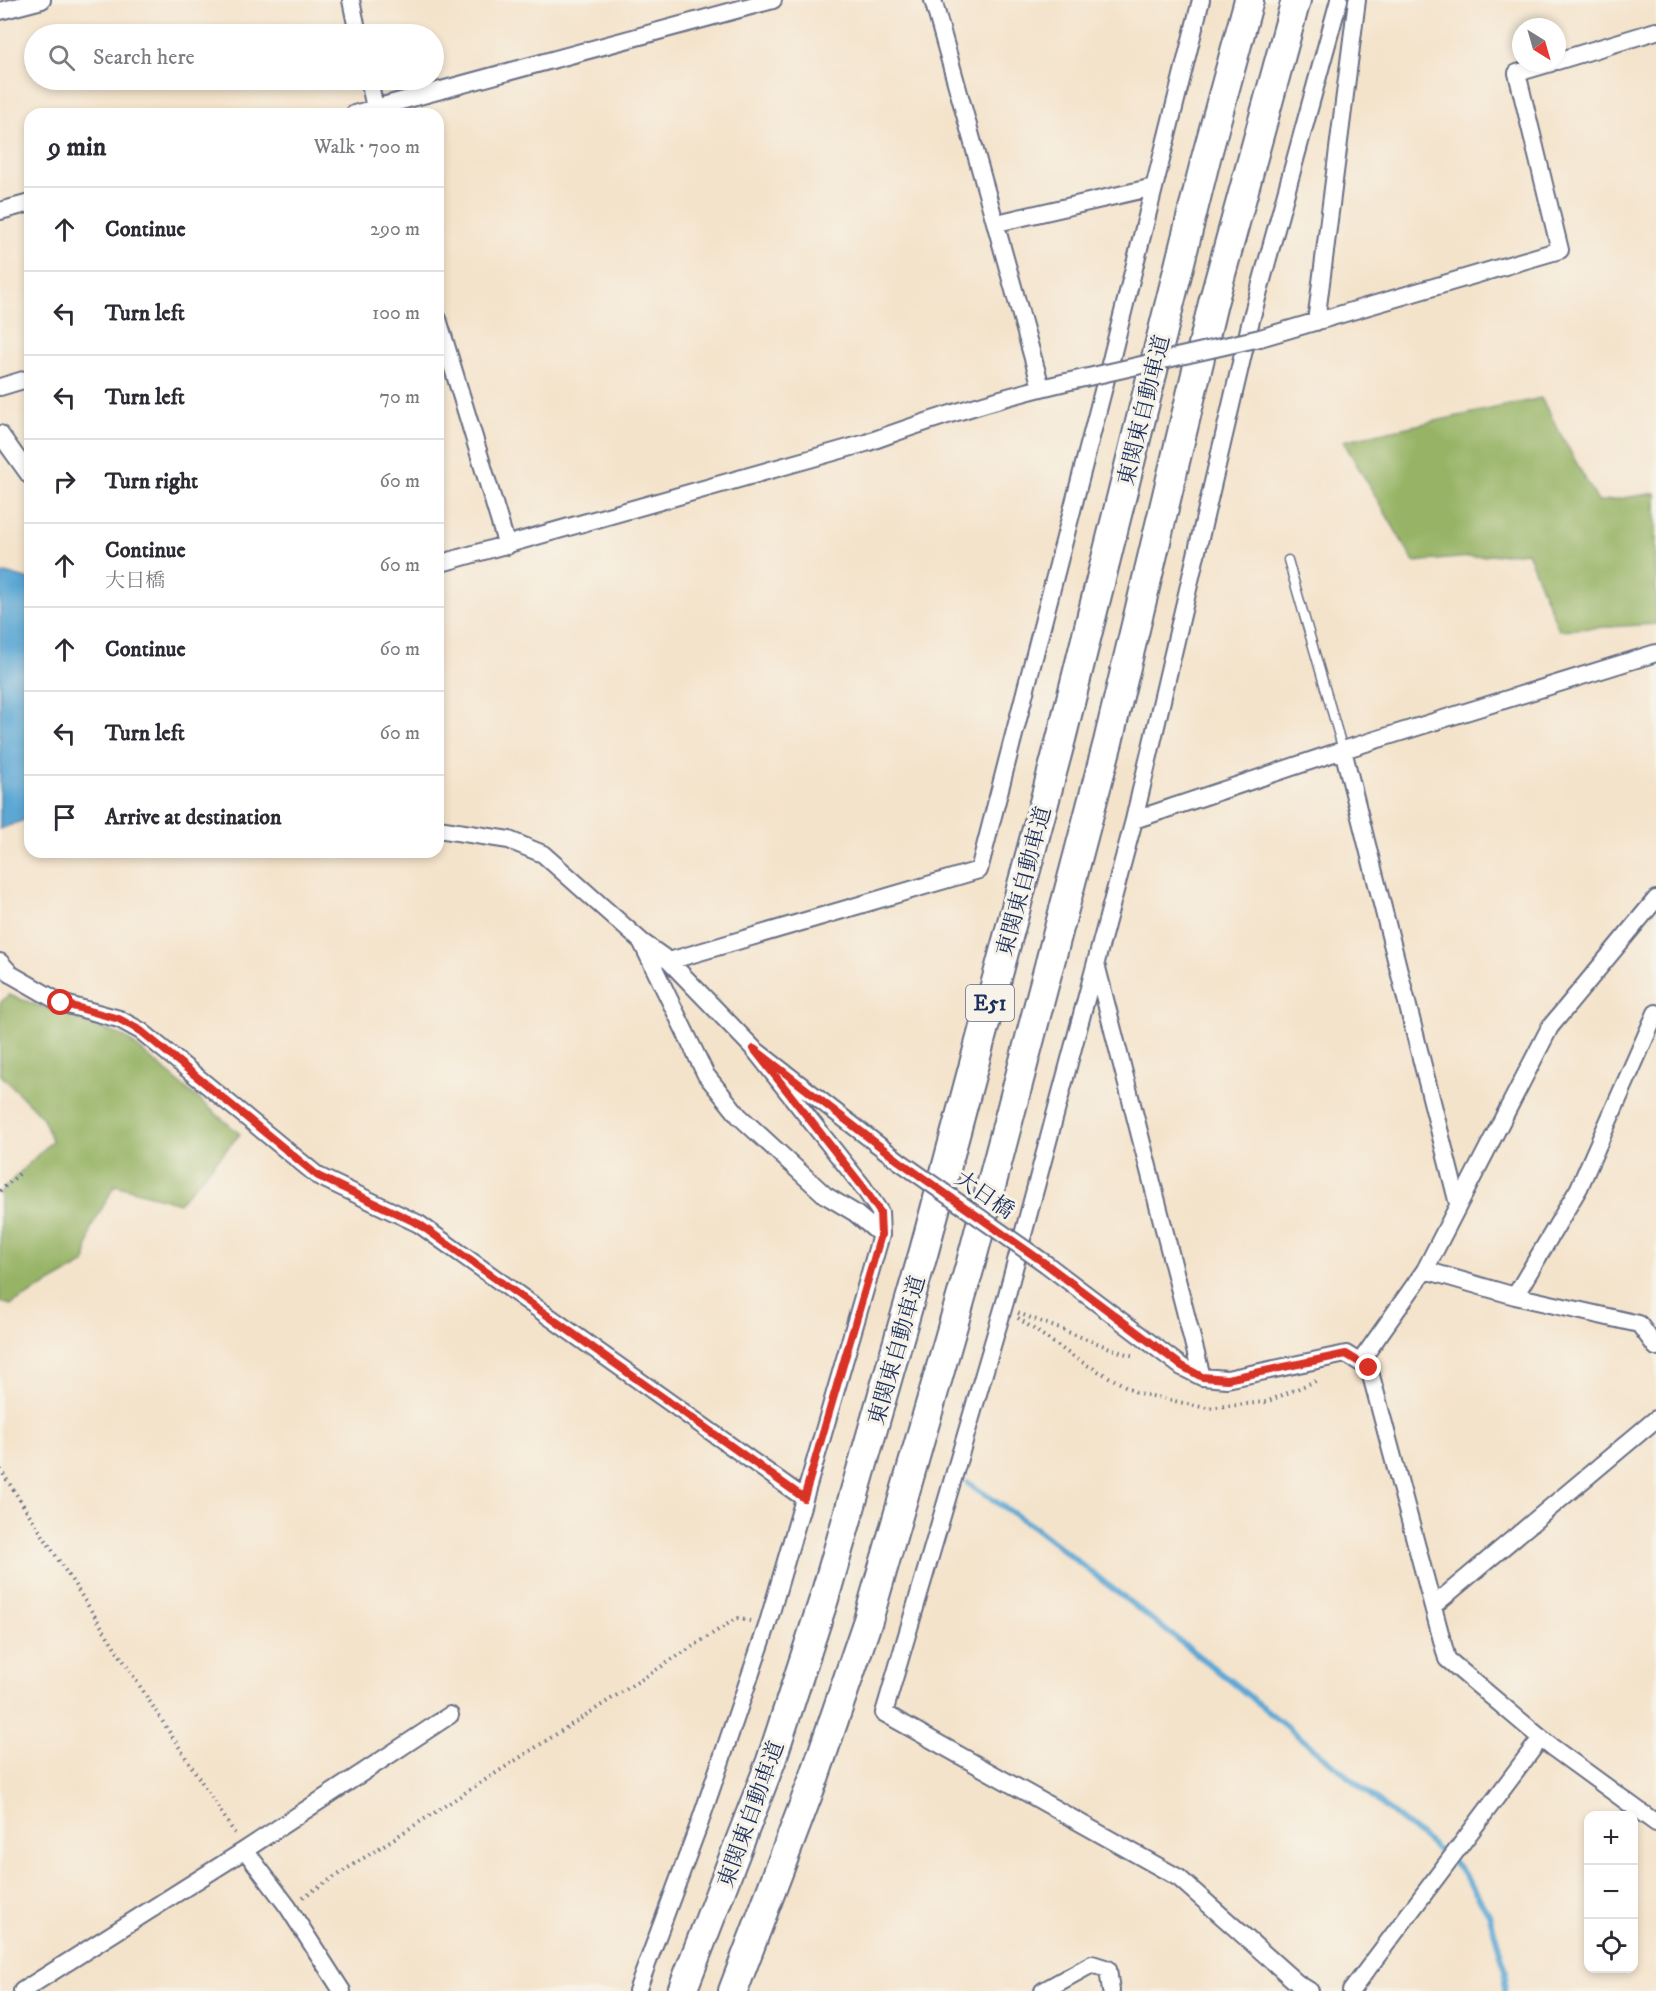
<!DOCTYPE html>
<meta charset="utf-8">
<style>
:root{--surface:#fff;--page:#f7f7f7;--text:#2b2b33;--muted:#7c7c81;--line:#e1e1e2}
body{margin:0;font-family:"IM FELL DW Pica","Noto Serif JP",serif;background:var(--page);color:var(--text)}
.controls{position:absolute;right:18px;bottom:18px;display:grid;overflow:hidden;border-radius:12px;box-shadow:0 3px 9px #0003}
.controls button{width:54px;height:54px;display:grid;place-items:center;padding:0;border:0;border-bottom:2px solid var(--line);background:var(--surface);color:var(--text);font:30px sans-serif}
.compass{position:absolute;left:1512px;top:18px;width:54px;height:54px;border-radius:50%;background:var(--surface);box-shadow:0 3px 9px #0003;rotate:143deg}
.stop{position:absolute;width:18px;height:18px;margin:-14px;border:4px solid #d93025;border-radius:50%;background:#fff}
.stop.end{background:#d93025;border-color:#fff;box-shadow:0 2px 6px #0008}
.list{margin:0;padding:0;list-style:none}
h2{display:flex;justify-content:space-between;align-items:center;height:78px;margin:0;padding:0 24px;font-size:26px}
h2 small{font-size:20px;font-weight:400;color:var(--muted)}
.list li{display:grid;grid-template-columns:39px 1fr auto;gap:18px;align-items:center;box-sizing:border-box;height:84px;padding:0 24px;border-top:2px solid var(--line)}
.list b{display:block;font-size:22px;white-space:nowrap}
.list p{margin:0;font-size:20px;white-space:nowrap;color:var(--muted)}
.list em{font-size:20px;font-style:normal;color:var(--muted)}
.icon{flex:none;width:33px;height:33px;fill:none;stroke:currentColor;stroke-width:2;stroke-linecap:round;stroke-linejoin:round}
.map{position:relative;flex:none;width:1656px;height:1991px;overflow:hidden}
.search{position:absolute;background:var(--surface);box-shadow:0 3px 9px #0003;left:24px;top:24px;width:420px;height:66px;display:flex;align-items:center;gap:15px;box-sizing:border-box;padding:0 21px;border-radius:33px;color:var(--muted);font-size:22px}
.panel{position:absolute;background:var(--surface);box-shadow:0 3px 9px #0003;left:24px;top:108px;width:420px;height:750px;border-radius:18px}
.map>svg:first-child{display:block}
</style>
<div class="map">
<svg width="1656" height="1991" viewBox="0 0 1656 1991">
<rect width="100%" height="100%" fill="#f7f3e8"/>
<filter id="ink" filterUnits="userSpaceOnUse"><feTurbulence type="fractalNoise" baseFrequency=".0167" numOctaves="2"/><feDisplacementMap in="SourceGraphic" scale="12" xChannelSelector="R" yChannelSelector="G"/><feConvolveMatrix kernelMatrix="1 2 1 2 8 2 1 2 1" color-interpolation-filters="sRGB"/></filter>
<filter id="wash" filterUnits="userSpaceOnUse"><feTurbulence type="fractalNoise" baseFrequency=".008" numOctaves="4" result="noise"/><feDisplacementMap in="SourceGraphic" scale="24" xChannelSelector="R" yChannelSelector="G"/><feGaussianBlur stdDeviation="1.35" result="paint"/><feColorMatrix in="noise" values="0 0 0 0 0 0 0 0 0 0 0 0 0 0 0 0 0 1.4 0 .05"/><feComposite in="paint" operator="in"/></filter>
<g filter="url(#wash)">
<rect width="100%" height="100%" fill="#f4e3cb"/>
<path fill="#97b466" stroke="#597262" stroke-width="1.5" d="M 1541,398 L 1598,502 L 1656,493 L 1656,624 L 1559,630 L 1527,552 L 1414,562 L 1343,441 Z
M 9,995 L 125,1037 L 240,1134 L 179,1203 L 115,1185 L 91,1228 L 85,1263 L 11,1305 L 0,1302 L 0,1192 L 52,1141 L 43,1118 L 0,1074 L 0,1003 Z"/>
<path fill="#5ca7d4" stroke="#3c6b99" stroke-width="1.5" d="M 5,573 L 30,580 L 30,818 L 0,829 L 0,577 Z"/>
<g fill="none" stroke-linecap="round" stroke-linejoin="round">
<path stroke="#5ca7d4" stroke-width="6" d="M 968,1483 L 1035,1528 L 1232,1682 L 1460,1868 L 1489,1914 L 1506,1971 L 1504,1991"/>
</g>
</g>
<g filter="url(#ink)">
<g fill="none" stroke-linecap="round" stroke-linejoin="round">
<defs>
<path id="lane" d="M 1288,560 L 1343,750"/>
<path id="street" d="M 351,0 L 358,34
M 933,0 L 1041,387
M 0,11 L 42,0
M 1557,61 L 1656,31
M 354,114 L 375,108 L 369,80
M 377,114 L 375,108 L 773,0
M 0,211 L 30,203
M 997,223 L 1154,187
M 438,319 L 507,546
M 1316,322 L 1357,0
M 1260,338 L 1560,250 L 1517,73 L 1551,63
M 0,387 L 30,378
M 0,434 L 30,476
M 438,564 L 866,443 C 937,417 1010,394 1084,378
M 1343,750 L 1458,1204
M 1134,820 L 1343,750 L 1656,653
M 438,829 L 509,840 L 543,854 L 642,942 L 669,961 L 754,1049 L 899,1161
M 642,943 L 706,1075 L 739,1116 L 825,1195 L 855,1213 L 881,1235
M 669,961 L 979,870 L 1112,356 L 1201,0
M 0,962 L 12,975 L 61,1003 L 119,1019 L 141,1031 L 318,1176 L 419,1224 L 804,1498
M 1096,964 L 1202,1377
M 1046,1264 L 1182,1367 L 1202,1377 L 1227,1379 L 1346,1354 L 1369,1368 L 1447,1659 L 1549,1745 L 1656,1823
M 1425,1270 L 1515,1296 L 1639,1324 L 1656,1347
M 1515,1296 L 1579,1188 L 1656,1013
M 1360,1362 L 1425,1270 L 1550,1027 L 1656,899
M 1433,1606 L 1656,1419
M 245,1850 L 288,1907 L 342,1991
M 22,1991 L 245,1850 L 450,1715
M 637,1991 L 700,1822 L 767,1626 L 881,1235 L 880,1212 L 863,1187 L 754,1049
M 1043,1991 L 1092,1964 L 1108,1969 L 1111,1991
M 1310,1991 L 1297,1983 L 1179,1878 L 884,1713 L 1005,1302 L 1134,820 L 1251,320 L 1339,0
M 1351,1991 L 1541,1738"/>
<path id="highway" d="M 682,1991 L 771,1761 L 824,1599 L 924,1251 L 1061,739 L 1206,158 L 1249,0
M 733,1991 L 814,1778 L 868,1620 L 970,1266 L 1108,742 L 1213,303 L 1296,0"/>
</defs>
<use href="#lane" stroke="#676e84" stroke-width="11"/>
<use href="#street" stroke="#676e84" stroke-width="20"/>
<use href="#highway" stroke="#676e84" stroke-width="32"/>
<path stroke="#676e84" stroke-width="4" stroke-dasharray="1.5 4.5" stroke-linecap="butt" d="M 0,1191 L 19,1174
M 1018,1313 L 1123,1353 L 1135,1356
M 1018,1318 L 1078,1360 L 1138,1393 L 1206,1408 L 1266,1402 L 1318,1380
M 0,1469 L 237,1837
M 303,1897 L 737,1618 L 750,1621"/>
<use href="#lane" stroke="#fff" stroke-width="8"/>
<use href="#street" stroke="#fff" stroke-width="16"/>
<use href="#highway" stroke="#fff" stroke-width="28"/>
<defs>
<path id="street-bridge" d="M 1084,378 L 1260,338
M 899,1161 L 1046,1264"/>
</defs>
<use href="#street-bridge" stroke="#676e84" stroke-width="20" stroke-linecap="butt"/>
<use href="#street-bridge" stroke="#fff" stroke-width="16"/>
</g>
</g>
<g fill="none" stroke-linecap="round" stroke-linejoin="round" filter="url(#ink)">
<path stroke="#d93025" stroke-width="8" d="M 61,1003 L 119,1019 L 141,1031 L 318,1176 L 419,1224 L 804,1498 L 881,1235 L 880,1212 L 863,1187 L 754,1049 L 899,1161 L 1046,1264 L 1182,1366 L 1202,1377 L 1227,1379 L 1346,1354 L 1369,1368"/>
</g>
<g text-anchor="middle" stroke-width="6" stroke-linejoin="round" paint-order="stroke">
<rect fill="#f7f3e8" stroke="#5d6a87" stroke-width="1.5" x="966" y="985" width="48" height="36" rx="4.5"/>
<g font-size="21" font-weight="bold" fill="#1b2f5e">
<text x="990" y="1010">E51</text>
</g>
<g font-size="22" fill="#1b2f5e" stroke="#f7f3e8">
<text transform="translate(1143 410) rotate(-76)" y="8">東関東自動車道</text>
<text transform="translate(1023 881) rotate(-75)" y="8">東関東自動車道</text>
<text transform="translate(985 1194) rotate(35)" y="8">大日橋</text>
<text transform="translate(896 1350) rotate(-74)" y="8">東関東自動車道</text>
<text transform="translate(750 1814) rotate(-70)" y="8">東関東自動車道</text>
</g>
</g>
</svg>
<div class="controls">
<button>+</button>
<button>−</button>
<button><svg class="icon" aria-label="locate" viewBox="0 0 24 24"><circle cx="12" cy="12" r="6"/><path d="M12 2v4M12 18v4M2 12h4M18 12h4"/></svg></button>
</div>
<svg class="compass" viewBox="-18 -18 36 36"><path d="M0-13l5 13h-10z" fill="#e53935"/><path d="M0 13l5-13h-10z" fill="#7c7c81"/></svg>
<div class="stop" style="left:61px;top:1003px"></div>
<div class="stop end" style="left:1369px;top:1368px"></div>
<div class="search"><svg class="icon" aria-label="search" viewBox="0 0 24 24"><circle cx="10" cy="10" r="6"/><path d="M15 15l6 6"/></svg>Search here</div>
<section class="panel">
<h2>9 min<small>Walk · 700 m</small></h2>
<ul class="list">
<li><svg class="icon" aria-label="ahead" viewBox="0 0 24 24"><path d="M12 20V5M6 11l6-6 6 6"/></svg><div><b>Continue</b></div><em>290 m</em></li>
<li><svg class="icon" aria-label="left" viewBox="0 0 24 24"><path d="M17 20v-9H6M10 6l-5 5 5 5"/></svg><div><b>Turn left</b></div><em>100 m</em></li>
<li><svg class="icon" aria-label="left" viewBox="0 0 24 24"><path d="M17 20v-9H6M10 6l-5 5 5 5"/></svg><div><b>Turn left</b></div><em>70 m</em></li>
<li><svg class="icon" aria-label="right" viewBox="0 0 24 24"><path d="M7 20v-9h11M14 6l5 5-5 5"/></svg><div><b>Turn right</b></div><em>60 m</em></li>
<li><svg class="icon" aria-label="ahead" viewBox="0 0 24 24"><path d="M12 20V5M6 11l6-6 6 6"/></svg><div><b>Continue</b><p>大日橋</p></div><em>60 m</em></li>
<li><svg class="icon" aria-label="ahead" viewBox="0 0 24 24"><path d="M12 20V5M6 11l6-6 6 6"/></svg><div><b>Continue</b></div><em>60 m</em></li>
<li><svg class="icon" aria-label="left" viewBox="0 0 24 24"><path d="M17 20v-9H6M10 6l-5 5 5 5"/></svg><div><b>Turn left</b></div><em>60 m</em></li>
<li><svg class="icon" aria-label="arrive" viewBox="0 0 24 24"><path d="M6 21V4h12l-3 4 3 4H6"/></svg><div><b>Arrive at destination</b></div></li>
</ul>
</section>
</div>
